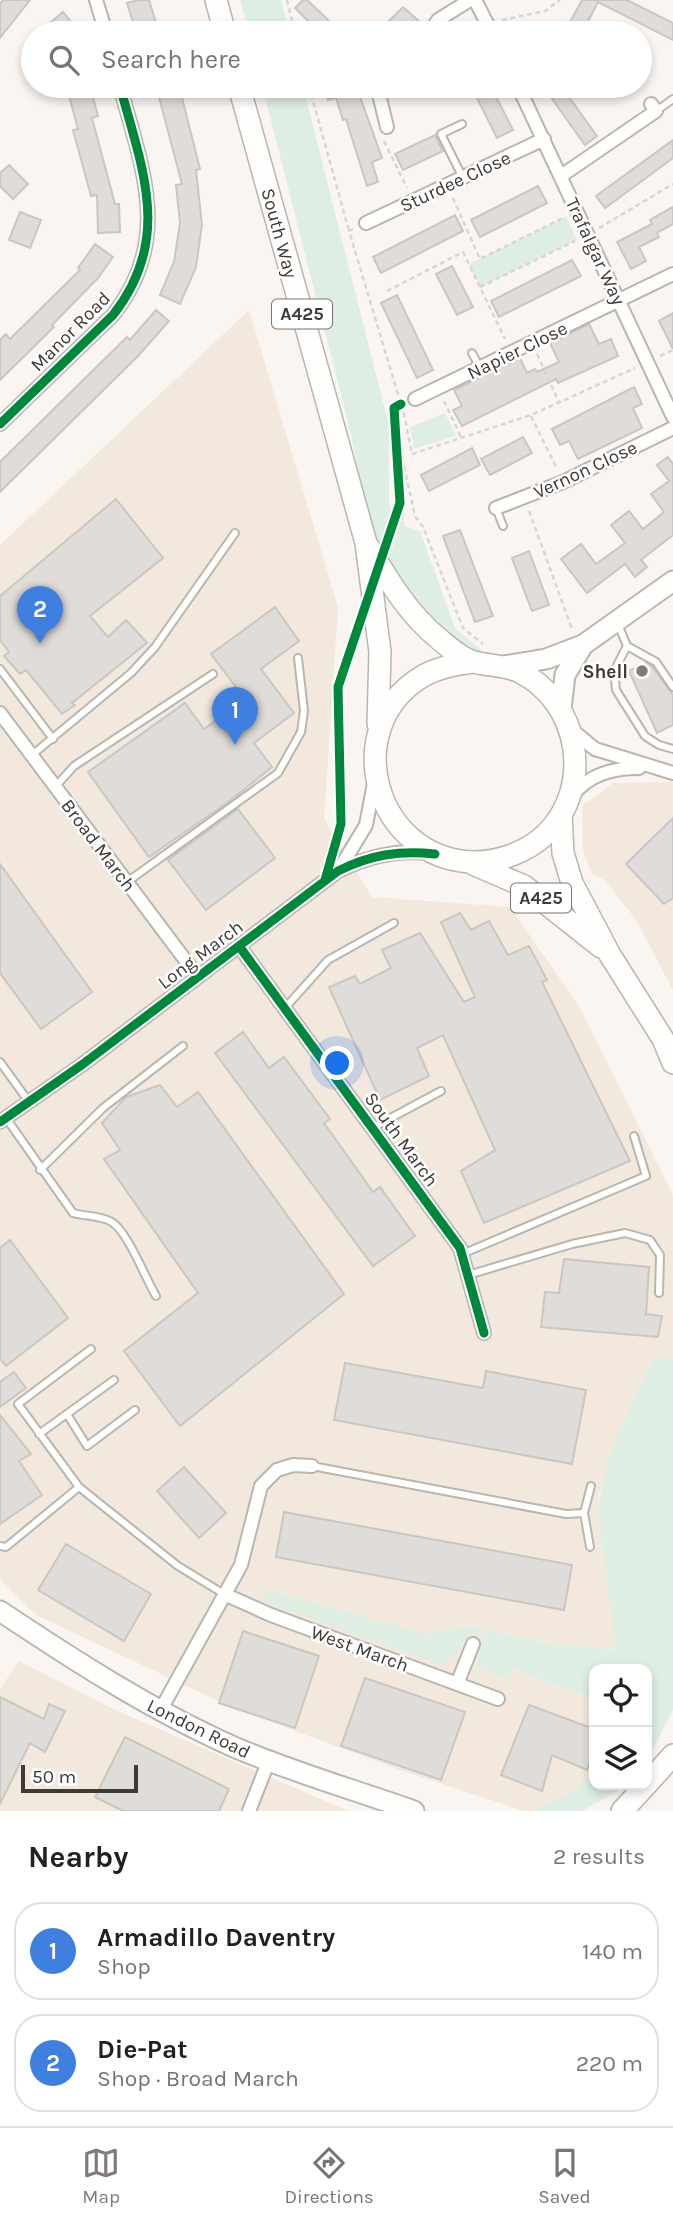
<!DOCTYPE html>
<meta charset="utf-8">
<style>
:root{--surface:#fff;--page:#f2f2f2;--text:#202124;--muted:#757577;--line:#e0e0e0;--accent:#807b78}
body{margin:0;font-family:Karla,sans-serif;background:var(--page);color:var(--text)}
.controls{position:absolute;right:21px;bottom:21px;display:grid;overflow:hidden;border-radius:14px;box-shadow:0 4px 10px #0003}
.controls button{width:63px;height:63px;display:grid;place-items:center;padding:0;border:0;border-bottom:2px solid var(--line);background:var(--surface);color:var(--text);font:35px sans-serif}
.scale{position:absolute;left:21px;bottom:18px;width:117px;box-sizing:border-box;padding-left:7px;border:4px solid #3e3a37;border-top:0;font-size:19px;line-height:24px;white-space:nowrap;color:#3e3a37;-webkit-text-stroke:5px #fff;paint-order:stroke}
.you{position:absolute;left:338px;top:1064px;width:24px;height:24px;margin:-18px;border:5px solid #fff;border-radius:50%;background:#1a73e8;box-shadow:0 0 0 10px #1a73e833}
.badge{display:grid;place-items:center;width:46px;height:46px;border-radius:50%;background:var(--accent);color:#fff;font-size:23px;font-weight:700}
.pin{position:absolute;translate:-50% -58px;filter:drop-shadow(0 2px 4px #0008)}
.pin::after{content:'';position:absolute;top:37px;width:24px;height:21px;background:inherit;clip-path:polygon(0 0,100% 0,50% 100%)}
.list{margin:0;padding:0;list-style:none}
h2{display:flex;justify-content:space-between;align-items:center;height:91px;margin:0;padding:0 28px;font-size:30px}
h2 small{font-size:23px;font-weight:400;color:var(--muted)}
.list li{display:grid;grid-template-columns:46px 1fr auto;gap:21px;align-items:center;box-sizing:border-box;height:98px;margin:0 14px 14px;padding:0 14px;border:2px solid var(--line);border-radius:28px}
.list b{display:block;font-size:26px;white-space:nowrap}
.list p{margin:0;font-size:23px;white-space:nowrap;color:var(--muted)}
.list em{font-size:23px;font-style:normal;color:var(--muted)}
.icon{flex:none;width:38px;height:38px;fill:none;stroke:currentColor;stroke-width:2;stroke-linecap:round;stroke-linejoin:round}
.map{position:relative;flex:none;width:673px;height:1811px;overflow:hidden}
.search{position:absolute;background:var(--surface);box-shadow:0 4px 10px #0003;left:21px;right:21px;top:21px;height:77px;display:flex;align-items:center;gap:18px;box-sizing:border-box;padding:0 24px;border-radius:38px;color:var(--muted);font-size:26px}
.sheet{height:315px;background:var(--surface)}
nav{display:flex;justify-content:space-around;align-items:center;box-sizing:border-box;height:98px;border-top:2px solid var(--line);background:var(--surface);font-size:19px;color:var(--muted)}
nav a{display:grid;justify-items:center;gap:4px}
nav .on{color:var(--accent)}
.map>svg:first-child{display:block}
</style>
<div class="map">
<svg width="673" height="1811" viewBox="0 0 673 1811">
<rect width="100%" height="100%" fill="#faf5f0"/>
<path fill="#f2e8dd" d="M 249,310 L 338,607 L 324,819 L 372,897 L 510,907 L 580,1008 L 673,1195 L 673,1358 L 652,1360 L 624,1419 L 599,1493 L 598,1514 L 617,1650 L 547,1644 L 466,1625 L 430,1636 L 269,1590 L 457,1654 L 469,1632 L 483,1635 L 476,1668 L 507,1679 L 510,1669 L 594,1699 L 594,1769 L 582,1784 L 534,1811 L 524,1811 L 400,1770 L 231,1707 L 36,1615 L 0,1579 L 0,545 Z
M 673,782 L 673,990 L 636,920 L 606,881 L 592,874 L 583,851 L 582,806 L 613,783 Z
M 19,1661 L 111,1708 L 348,1811 L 0,1811 L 0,1689 Z"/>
<path fill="#dfeee3" d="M 240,0 L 281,0 L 290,33 L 249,33 Z
M 262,86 L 303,86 L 389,426 L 389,507 L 404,512 L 404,526 L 420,531 L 455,628 L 484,652 C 453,657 410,601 395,576 C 365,526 359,465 345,410 C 317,302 290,194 262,86 Z
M 566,217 L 577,240 L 480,287 L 469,264 Z
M 445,413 L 456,436 L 414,449 L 410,427 Z
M 673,1358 L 673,1710 L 647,1760 L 647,1669 L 594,1669 L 594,1699 L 511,1669 L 507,1679 L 476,1668 L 483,1635 L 469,1633 L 457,1654 L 441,1665 L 263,1601 L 269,1590 L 430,1635 L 466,1625 L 547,1644 L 616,1650 L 598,1514 C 601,1461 630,1408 652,1360 Z
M 594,1769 L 594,1785 L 627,1785 L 583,1811 L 534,1811 L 582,1784 Z"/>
<path fill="#e0dcd9" stroke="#cac6c2" stroke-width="2" d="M 3,0 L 30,0 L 0,38 L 0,4 Z
M 139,0 L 149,0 L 157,26 L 136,32 L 127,3 Z
M 303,0 L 307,0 L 342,33 L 301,33 L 310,23 L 295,8 Z
M 582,0 L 627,0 L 673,23 L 673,40 L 598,2 L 582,33 L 564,33 Z
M 403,7 L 420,22 L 409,33 L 377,33 Z
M 63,12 L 73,24 L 62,33 L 38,33 Z
M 90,86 L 98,116 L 92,118 L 115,204 L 119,204 L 120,232 L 98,233 L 97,195 L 91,196 L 73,130 L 78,129 L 68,92 Z
M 156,86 L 179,86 L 200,169 L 196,170 L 202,225 L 196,267 L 180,304 L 160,295 L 174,262 L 180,223 L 176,185 L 182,184 Z
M 332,86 L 365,86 L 358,91 L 382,158 L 372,162 L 378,182 L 367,186 L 346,119 L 343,120 L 336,98 L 328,100 L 325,89 Z
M 543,86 L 561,86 L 597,136 L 585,145 Z
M 492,89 L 513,130 L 497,138 L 476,96 Z
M 435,135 L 443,151 L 403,170 L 395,154 Z
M 673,140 L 673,158 L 605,208 L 596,196 Z
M 9,165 L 28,184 L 13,199 L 0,186 L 0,173 Z
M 538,186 L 547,203 L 480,237 L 471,220 Z
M 673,207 L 673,224 L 657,233 L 659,237 L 639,247 L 646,261 L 631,269 L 617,242 L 652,224 L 650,220 Z
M 20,212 L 41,220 L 30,248 L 9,240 Z
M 455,215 L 463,231 L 381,273 L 373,257 Z
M 95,244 L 113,257 L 98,278 L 52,325 L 54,327 L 0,380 L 0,340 L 6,334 L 10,339 L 80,270 L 78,268 Z
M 572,260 L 581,276 L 499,317 L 491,301 Z
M 452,266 L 473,307 L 457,315 L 436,274 Z
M 397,295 L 433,370 L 417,378 L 381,303 Z
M 156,310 L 169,321 L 138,356 L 0,492 L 0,462 L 127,337 L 130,340 Z
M 673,313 L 673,349 L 659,321 Z
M 589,324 L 599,344 L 611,339 L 618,356 L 558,383 L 556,379 L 462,426 L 453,410 L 462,406 L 454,390 L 520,358 L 527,373 L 535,369 L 537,372 L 559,362 L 550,343 Z
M 634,387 L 642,404 L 633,408 L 642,428 L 578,459 L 569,441 L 560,445 L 552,429 Z
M 523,437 L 532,453 L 490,475 L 481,459 Z
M 472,448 L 480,465 L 429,491 L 421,475 Z
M 668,457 L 673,464 L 673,535 L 641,560 L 647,567 L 635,577 L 625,564 L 587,593 L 561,559 L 581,544 L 596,564 L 625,543 L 611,525 L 629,511 L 643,529 L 664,512 L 651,494 L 669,481 L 657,465 Z
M 116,499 L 163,558 L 90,616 L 108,637 L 126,620 L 147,643 L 72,703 L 75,705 L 62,714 L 26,670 L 20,674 L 4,656 L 9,652 L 0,640 L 0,596 Z
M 460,530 L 493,616 L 475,622 L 443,536 Z
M 529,551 L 549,605 L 532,611 L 512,558 Z
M 275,607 L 299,641 L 261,669 L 294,713 L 254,743 L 272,767 L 231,800 L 149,857 L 88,772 L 185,703 L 204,729 L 245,699 L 211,654 Z
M 646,663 L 652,666 L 673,695 L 673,725 L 657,733 L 629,671 Z
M 238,809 L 275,858 L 206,910 L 168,860 Z
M 673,818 L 673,898 L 664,904 L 626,864 Z
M 0,864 L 92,992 L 41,1029 L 0,973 Z
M 460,913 L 471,930 L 489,921 L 508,955 L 529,946 L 547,980 L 542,982 L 630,1161 L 484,1223 L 461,1171 L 495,1150 L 443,1035 L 417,1048 L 429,1076 L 380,1100 L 329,987 L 355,976 L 360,984 L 391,968 L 382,950 L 420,933 L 464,1002 L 475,997 L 441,922 Z
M 243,1032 L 269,1068 L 284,1057 L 330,1119 L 324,1123 L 373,1192 L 380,1187 L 415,1236 L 373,1266 L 215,1053 Z
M 160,1085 L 177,1107 L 198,1092 L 344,1294 L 180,1426 L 124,1351 L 198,1293 L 104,1159 L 120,1150 L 102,1123 L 126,1097 Z
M 10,1240 L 68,1318 L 6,1366 L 0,1359 L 0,1248 Z
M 564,1259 L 649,1267 L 646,1314 L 662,1316 L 658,1337 L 541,1327 L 545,1292 L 559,1293 Z
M 345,1363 L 483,1388 L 486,1371 L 586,1390 L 572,1464 L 334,1420 Z
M 14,1372 L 26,1388 L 0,1407 L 0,1382 Z
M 0,1415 L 31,1454 L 19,1461 L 42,1495 L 0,1524 Z
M 184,1467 L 226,1513 L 199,1538 L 157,1491 Z
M 284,1512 L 572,1565 L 564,1610 L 276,1557 Z
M 66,1544 L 151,1594 L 124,1641 L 38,1590 Z
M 243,1631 L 319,1656 L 295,1728 L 219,1703 Z
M 365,1678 L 465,1712 L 441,1780 L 341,1746 Z
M 0,1697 L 44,1719 L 49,1704 L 65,1711 L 45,1752 L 30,1743 L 0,1804 Z
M 529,1705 L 594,1729 L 594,1753 L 587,1770 L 552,1755 L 542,1791 L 501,1775 Z
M 125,1737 L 229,1789 L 219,1811 L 123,1811 L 95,1797 Z"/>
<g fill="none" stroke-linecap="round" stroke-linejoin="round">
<defs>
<path id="lane" d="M 656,111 L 673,99
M 462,124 L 441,134 L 463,178
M 472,353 L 480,368
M 496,508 L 503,526
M 618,624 L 627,646 L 614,671 L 616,690 L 645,736 L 659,745 L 673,749
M 627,646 L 656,662 L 673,687
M 0,669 L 53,739
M 32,755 L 131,673 L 155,647 L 235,533
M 56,786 L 74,766 L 213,674
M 127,882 L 278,773 L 301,732 L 304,711 L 298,658
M 285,1008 L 328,960 L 394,923
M 0,1062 L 29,1102
M 6,1118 L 73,1213 C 84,1216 101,1216 110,1221 C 127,1229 145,1278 156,1296
M 372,1128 L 441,1091
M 40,1170 L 103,1108 L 183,1046
M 462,1254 L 646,1176 L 634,1136
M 468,1275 L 572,1244 L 625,1233 L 650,1240 L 660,1255 L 659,1293
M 91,1349 L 18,1404 L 79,1487 L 178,1566 L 224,1594
M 67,1414 L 87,1446 L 135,1410
M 39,1434 L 114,1380
M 312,1466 L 566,1514 L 584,1513
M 0,1546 L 6,1547 L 79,1487
M 590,1547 L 584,1513 L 591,1486"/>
<path id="street" d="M 96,0 L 106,33
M 475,0 L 492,33
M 429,33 L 438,20 L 470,0
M 377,86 L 387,127
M 518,86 L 673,417
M 561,176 L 656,111 L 651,104
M 366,223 L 544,139
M 415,399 L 673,274
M 0,424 L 113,315 C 173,239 142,169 120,86
M 496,508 L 563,482 L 673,428
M 0,713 L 198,977
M 572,730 L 595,749 L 673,773
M 572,796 C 589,774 613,768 639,768
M 340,868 L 366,825 L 374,783
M 239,946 L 460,1248 L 484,1333
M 0,1122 L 83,1064 L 338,871 C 367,857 394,850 427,853
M 224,1594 L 271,1615 L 498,1699
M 457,1684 L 473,1644
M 160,1711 L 241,1565 L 261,1486 L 277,1470 L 293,1465 L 312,1466
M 249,1811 L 269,1760"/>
<path id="secondary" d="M 504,666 L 546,659 L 583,645 L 673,581
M 561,709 L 565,675 L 583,645
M 0,1611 C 75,1661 151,1710 234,1747 C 292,1772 355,1790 414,1811"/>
<path id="primary" d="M 216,0 L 225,33
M 239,86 L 366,543 L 380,652 L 378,724
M 366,543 C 387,578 407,613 439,639 C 449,647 462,659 474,662 C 490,666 505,665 520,672 C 580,702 594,787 546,834 C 527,852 500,862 474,862 C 375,860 337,727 423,676 C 439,667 456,664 474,662
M 561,815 L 563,853 L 572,883 L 610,955 L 663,1039 L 673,1063
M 473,864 L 524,886 L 601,947
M 647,1784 L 673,1755
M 622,1811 L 646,1785"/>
</defs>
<use href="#lane" stroke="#b9b5b1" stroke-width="10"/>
<use href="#street" stroke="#b9b5b1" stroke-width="16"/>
<use href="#secondary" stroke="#b9b5b1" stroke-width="23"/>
<use href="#primary" stroke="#b9b5b1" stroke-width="24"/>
<path stroke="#d8d6d5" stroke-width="2.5" stroke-dasharray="5 3.5" stroke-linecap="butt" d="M 287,0 L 295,33
M 502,20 L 545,11 L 560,0
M 309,86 L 349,231
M 384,141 L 407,188
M 453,198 L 480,259 L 565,217
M 599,228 L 673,184
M 353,229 L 349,231 L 400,401
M 480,287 L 575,241
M 387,291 L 463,252 L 505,339
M 537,354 L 559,402
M 660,356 L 673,350
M 444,401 L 462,439
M 402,404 L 412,454 L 531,415 L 635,368
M 531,416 L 557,469
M 395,425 L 415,516 L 423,527 L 463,628 L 483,644
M 529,511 L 572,629"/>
<use href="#lane" stroke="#fefefd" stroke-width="6"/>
<use href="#street" stroke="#fefefd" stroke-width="12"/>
<use href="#secondary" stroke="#fefefd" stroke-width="19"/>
<use href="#primary" stroke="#fefefd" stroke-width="21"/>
<defs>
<path id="cycleway" d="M 0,424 L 113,315 C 173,239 142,169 120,86
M 325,880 L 341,824 L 338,687 L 400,503 L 394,408 L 401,404
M 239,946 L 460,1248 L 484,1333
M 0,1122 L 83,1064 L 338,871 C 370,855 399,850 435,854"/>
</defs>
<use href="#cycleway" stroke="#fff" stroke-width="13"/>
<use href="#cycleway" stroke="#00873e" stroke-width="9"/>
</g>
<circle fill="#807b78" stroke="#fff" stroke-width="2.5" cx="642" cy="671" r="7"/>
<g text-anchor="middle" stroke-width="5" stroke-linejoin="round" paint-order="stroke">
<g fill="#fff" stroke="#787573" stroke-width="2">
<rect x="272" y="299.5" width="60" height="29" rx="5"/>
<rect x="511" y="883.5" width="60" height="29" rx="5"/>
</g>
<g font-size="18" font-weight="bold" fill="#3e3a37">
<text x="302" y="320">A425</text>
<text x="541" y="904">A425</text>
</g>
<g font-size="19" fill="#3e3a37" stroke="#fff">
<text transform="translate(455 181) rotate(-25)" y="7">Sturdee Close</text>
<text transform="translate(280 233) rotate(75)" y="7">South Way</text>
<text transform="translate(596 251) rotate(65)" y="7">Trafalgar Way</text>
<text transform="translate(70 331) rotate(-45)" y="7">Manor Road</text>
<text transform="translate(517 350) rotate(-26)" y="7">Napier Close</text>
<text transform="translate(585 469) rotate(-25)" y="7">Vernon Close</text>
<text transform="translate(99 845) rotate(53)" y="7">Broad March</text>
<text transform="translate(200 954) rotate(-37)" y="7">Long March</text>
<text transform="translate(402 1139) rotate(54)" y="7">South March</text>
<text transform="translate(360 1648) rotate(20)" y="7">West March</text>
<text transform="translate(199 1728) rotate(26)" y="7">London Road</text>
</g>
<g font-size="19" font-weight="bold" fill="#3e3a37" stroke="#fff" text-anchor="end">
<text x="628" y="678">Shell</text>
</g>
</g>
</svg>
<div class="controls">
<button><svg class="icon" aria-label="locate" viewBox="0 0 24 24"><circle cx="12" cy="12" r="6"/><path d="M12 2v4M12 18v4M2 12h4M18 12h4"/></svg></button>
<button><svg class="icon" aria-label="layers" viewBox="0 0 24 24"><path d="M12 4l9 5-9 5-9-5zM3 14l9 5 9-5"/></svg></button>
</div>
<div class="scale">50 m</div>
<div class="you"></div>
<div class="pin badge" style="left:235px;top:745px;background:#3f7fe0">1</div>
<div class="pin badge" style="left:40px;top:644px;background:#3f7fe0">2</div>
<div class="search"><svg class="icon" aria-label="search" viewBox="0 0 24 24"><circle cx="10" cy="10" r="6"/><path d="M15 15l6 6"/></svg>Search here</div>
</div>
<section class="sheet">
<h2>Nearby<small>2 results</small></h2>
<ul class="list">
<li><span class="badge" style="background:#3f7fe0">1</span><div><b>Armadillo Daventry</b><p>Shop</p></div><em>140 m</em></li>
<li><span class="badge" style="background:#3f7fe0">2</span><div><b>Die-Pat</b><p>Shop · Broad March</p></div><em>220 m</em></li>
</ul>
</section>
<nav>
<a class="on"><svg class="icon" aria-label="map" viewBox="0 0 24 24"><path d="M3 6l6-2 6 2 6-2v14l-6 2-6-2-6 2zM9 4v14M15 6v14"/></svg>Map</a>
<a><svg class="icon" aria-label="directions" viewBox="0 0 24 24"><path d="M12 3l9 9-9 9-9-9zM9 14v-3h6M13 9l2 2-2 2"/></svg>Directions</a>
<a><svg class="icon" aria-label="saved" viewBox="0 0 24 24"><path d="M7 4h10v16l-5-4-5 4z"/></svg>Saved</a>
</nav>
